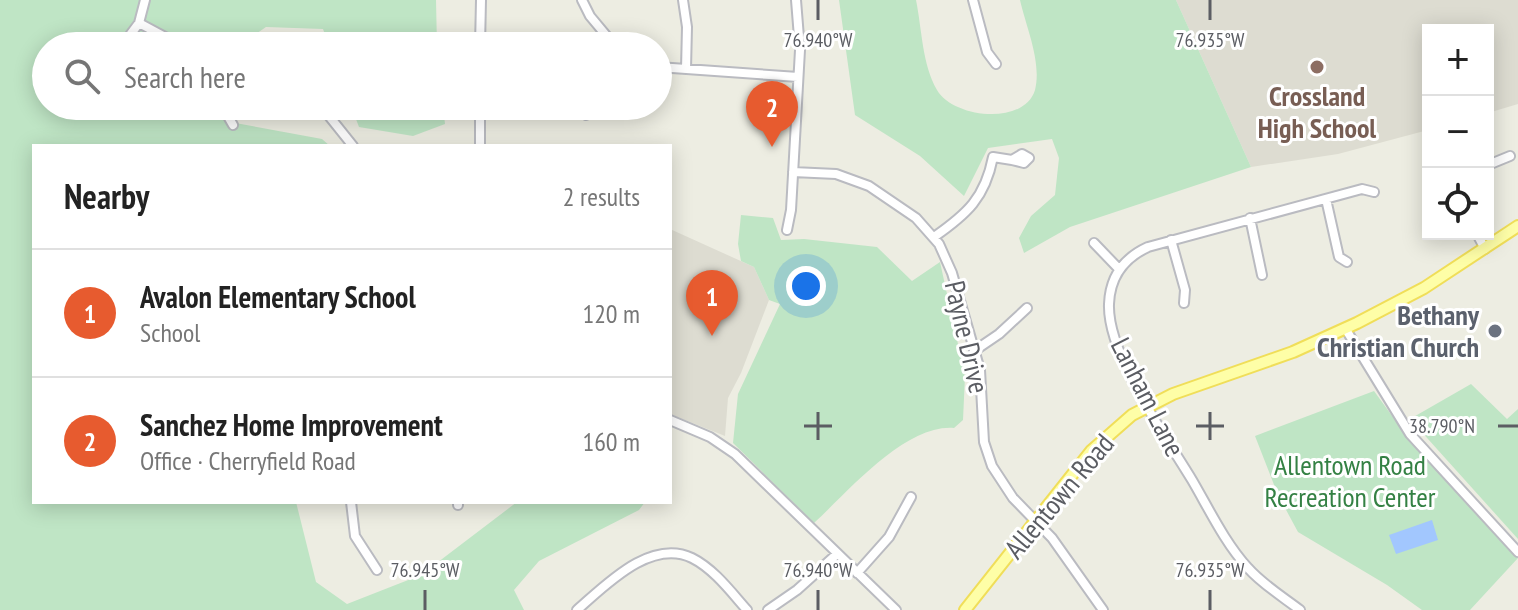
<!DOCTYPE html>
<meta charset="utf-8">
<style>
:root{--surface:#fff;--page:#f2f2f2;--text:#222;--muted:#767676;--line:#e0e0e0;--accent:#e75b2f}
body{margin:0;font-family:"PT Sans Narrow",sans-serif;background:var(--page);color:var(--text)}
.controls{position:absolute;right:24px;top:24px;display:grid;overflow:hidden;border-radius:0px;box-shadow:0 4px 20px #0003}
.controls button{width:72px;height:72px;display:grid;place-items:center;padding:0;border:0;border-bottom:2px solid var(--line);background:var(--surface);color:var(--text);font:40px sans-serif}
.you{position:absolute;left:806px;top:286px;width:28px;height:28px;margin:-20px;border:6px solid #fff;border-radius:50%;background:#1a73e8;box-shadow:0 0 0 12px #1a73e833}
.badge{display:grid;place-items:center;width:52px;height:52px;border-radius:50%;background:var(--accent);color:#fff;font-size:26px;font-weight:700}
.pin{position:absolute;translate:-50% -66px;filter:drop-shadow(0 2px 4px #0008)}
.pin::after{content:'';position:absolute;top:42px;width:28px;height:24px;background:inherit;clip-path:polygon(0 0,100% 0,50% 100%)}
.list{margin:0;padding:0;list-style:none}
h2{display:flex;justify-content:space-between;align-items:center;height:104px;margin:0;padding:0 32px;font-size:34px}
h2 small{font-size:26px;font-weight:400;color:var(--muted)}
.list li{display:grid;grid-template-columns:52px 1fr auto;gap:24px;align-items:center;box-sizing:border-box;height:128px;padding:0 32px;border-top:2px solid var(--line)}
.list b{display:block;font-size:30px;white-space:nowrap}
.list p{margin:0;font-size:26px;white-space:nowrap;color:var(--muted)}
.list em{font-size:26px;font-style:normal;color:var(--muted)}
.icon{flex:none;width:44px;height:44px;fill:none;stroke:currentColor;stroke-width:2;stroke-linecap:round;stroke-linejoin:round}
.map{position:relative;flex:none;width:1518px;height:610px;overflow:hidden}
.search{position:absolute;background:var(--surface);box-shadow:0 4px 20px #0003;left:32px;top:32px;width:640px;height:88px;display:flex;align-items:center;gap:20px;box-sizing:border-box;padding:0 28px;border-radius:44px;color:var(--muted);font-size:30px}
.panel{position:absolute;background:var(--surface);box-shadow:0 4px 20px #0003;left:32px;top:144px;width:640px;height:360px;border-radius:0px}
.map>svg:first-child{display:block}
</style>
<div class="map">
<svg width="1518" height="610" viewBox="0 0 1518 610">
<rect width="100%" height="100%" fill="#edede2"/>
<path fill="#dddcd1" d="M 1176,0 L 1518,0 L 1518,104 L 1488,113 L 1488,30 L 1428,30 L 1428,130 L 1338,154 L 1251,167 Z
M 670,229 L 754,267 L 769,300 L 741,373 L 728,398 L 725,436 L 670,414 Z"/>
<path fill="#bfe5c5" d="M 0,0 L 436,0 L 437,46 L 329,46 L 323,29 L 266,27 L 238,46 L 46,46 L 46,106 L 230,106 L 230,122 L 322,139 L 330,146 L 34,146 L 34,502 L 296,502 L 316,582 L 347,604 L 421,575 L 517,502 L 645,502 L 639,510 L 539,561 L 514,590 L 524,610 L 0,610 Z
M 839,0 L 916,0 C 922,29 922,64 937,90 C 953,118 1024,126 1035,90 C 1042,62 1026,27 1020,0 L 1176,0 L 1251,167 L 1070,227 L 1024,253 L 1019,238 L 1031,216 L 1055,195 L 1059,158 L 1052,139 L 988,148 L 964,196 L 920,156 L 855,115 Z
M 351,106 L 443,106 L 445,124 L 413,136 L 359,127 Z
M 741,215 L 773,218 L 781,240 L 804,239 L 877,247 L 912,281 L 940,262 L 965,376 L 963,420 L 954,428 C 905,424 849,491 814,523 L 733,443 L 738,394 L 780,304 L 769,300 L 754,267 L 741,261 L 738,244 Z
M 1471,384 L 1507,419 L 1518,409 L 1518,539 L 1410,419 Z
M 1374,391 L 1403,431 L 1518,558 L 1470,610 L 1422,610 L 1387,585 L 1298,532 L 1278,495 L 1255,436 Z"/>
<path fill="#a2c7fe" d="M 1432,520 L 1438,540 L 1396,554 L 1389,535 Z"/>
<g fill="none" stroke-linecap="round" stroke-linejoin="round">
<defs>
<path id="minor" d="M 582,0 L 590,16 L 615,46
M 683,0 L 687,27 L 686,69
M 973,0 L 987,52 L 996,64
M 139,23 L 182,46
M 127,39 L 139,23 L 145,0
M 480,46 L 481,0
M 658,67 L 798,77
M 222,106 L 233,125
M 321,106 L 353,146
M 480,106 L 480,146
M 586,115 L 589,106
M 1488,165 L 1510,156
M 793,172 L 836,174 L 869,186 L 916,218 L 939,244 L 952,273 L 980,370 L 984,442 L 992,466 L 1013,498 L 1052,538 L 1103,610
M 1326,199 L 1339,257 L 1347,262
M 1250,218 L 1262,275
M 787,230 L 791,210 L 800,50 L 796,0
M 1477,234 L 1485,249
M 934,237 C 967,214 985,198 993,157 L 1012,160 L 1022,154 L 1029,158 L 1024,163 L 1012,160
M 1171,240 L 1185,290 L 1184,303
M 1094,243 L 1119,269
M 1345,328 L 1410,434 L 1518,552
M 974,351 L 999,334 L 1027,308
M 670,420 L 710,437 L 735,454 L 896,610
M 351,502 L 355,536 L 377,570
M 458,505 L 458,502
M 857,573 L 889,537 L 911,497
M 577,610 C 605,586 650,538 692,558 C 714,569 731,592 747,610
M 768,610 L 797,590 L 837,554
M 1300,610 C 1283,597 1262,584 1248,568 C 1225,543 1209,509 1192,480 C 1166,437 1107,354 1109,304 C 1110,277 1124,258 1148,247 L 1362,189 L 1374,192"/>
<path id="major" d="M 965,610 L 1091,451 L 1132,415 L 1173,394 L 1293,352 L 1357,323 L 1424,288 L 1518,226"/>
</defs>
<use href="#minor" stroke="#babbc1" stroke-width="12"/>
<use href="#major" stroke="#f0de59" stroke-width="14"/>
<use href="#minor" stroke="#fff" stroke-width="8"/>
<use href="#major" stroke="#fefea7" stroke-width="10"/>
</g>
<path fill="none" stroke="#5b5d63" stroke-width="3" d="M 818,0 L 818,20M 1210,0 L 1210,20M 818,412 L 818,440M 1210,412 L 1210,440M 804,426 L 832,426M 1196,426 L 1224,426M 1498,426 L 1518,426M 425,590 L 425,610M 818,590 L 818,610M 1210,590 L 1210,610"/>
<circle fill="#8d6e63" stroke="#fff" stroke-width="3" cx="1317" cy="67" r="8"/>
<circle fill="#6b7280" stroke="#fff" stroke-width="3" cx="1495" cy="331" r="8"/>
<g text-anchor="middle" stroke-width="6" stroke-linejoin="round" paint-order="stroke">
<g font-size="28" font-weight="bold" fill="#785e54" stroke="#fff">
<text x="1317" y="106">Crossland<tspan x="1317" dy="32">High School</tspan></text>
</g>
<g font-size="28" font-weight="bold" fill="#5b616d" stroke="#fff" text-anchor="end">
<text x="1479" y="325">Bethany<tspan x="1479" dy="32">Christian Church</tspan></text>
</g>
<g font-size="28" fill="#5b5d63" stroke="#fff">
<text transform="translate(967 337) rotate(77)" y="10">Payne Drive</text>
<text transform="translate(1148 397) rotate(63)" y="10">Lanham Lane</text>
<text transform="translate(1059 496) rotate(-50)" y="10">Allentown Road</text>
</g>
<g font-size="28" fill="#348144" stroke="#fff">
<text x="1350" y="475">Allentown Road<tspan x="1350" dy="32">Recreation Center</tspan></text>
</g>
</g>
<g font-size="20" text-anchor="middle" fill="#5b5d63" stroke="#fff" stroke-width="6" stroke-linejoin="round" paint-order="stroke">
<text x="818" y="47">76.940°W</text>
<text x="1210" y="47">76.935°W</text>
<text x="1442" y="433">38.790°N</text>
<text x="425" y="577">76.945°W</text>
<text x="818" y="577">76.940°W</text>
<text x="1210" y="577">76.935°W</text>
</g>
</svg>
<div class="controls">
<button>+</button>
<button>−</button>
<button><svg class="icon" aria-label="locate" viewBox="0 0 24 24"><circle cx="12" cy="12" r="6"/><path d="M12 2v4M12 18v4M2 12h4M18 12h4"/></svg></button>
</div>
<div class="you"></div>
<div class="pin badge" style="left:712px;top:336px">1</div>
<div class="pin badge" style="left:772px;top:147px">2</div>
<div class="search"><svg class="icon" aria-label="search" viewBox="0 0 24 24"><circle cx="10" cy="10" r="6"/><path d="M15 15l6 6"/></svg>Search here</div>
<section class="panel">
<h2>Nearby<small>2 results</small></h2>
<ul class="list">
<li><span class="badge">1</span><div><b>Avalon Elementary School</b><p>School</p></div><em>120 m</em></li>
<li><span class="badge">2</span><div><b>Sanchez Home Improvement</b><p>Office · Cherryfield Road</p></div><em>160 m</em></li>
</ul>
</section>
</div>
